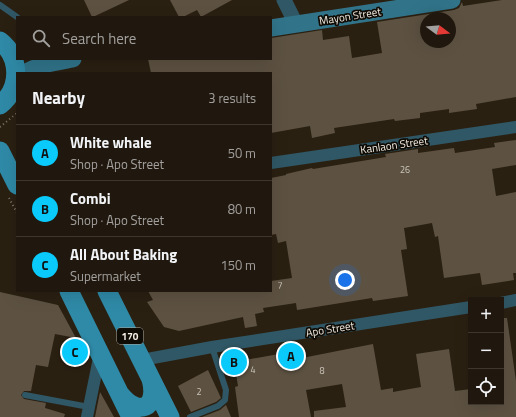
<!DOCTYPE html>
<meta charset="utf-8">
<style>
:root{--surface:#20180e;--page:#282117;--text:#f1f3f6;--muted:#a2a09e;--line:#3d372e;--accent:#09cafa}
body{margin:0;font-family:"Titillium Web",sans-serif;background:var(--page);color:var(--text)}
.controls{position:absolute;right:12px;bottom:12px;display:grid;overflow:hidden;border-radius:0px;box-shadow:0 4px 16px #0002}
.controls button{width:36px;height:36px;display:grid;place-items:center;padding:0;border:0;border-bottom:1px solid var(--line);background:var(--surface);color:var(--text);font:20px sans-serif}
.compass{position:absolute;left:420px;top:12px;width:36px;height:36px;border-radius:50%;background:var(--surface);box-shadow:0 4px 16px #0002;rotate:106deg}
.you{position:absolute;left:345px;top:280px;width:14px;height:14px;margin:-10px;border:3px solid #fff;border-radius:50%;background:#1a73e8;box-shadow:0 0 0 6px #1a73e833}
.badge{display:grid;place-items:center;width:26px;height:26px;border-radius:50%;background:var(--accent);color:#111;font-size:13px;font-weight:700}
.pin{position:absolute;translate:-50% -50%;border:2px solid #fff;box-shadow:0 1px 4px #0006}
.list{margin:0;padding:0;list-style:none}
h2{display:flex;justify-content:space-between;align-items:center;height:52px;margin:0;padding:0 16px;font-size:17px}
h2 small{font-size:13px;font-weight:400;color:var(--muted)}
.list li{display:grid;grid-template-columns:26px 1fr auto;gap:12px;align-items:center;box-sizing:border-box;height:56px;padding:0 16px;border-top:1px solid var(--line)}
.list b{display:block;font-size:15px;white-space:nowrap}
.list p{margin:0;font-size:13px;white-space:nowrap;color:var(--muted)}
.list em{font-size:13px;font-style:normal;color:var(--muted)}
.icon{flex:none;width:22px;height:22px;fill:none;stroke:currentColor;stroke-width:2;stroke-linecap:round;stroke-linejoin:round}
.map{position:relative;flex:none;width:516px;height:417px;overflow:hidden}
.search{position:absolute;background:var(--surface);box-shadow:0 4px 16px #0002;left:16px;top:16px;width:256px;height:44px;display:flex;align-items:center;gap:10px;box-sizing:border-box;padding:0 14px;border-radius:0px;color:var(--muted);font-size:15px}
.panel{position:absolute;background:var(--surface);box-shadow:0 4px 16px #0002;left:16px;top:72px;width:256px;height:220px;border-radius:0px}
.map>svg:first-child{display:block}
</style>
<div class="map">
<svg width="516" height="417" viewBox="0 0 516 417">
<rect width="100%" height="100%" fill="#2a2012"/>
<path fill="#5d5242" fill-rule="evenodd" d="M 84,0 L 129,0 L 93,17 L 92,17 Z
M 170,0 L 232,0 L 201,17 L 197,10 L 183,17 L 179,17 Z
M 502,0 L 516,0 L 516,97 L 476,104 L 477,109 L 449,113 L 449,109 L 420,113 L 420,118 L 395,121 L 394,119 L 334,128 L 335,133 L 312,138 L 310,126 L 271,133 L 271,73 L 151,73 L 148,59 L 271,59 L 271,38 L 322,30 L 323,40 L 349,36 L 352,58 L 382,53 L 377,22 L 454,10 L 459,8 L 462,2 L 463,6 ZM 426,18 L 450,18 L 450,42 L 426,42 Z
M 516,140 L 516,165 L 492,169 L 496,196 L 516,192 L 516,273 L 513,273 L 514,280 L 482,285 L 480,273 L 444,278 L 438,236 L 435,237 L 432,223 L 404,228 L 407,249 L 401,250 L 408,296 L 373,301 L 372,298 L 297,310 L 296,303 L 263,308 L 264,312 L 255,314 L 257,326 L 245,328 L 243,317 L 179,331 L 164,327 L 147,302 L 153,300 L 148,291 L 271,291 L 271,281 L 292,278 L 286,241 L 278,243 L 276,234 L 271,235 L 271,178 L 286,175 L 286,174 L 312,168 L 313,169 L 386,157 L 385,154 L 418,149 L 418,153 L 454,148 L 455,153 L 495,147 L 494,143 Z
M 0,292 L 58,305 L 76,338 L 55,334 L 48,367 L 36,365 L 31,391 L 24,391 L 21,395 L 24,399 L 46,403 L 45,408 L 65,414 L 64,417 L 0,417 Z
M 501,318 L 507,318 L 516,381 L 516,417 L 314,417 L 314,411 L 346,407 L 342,384 L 306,390 L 311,417 L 239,417 L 235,387 L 238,386 L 234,362 L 301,350 L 302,358 L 373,344 L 381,390 L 393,388 L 393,392 L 421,387 L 416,354 L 449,349 L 455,391 L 471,389 L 471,402 L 501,402 Z
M 208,370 L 221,398 L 216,402 L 191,412 L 178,386 Z
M 100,392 L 114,417 L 95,417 Z
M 226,405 L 231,417 L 202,417 L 220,410 Z"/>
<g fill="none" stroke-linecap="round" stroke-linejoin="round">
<path stroke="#7e7669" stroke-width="2" stroke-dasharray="1 3" stroke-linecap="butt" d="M 0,127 L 17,113
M 9,198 L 17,213"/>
<path stroke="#305765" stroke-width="6" d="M 0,5 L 17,17
M 25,395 L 89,407
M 190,417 L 218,406 L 225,400 L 226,390 L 212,347"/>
<path stroke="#305765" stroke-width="12" d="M 271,163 L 516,127
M 501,303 L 516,300
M 142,360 L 212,347 L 471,307
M 87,417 L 98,363 L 102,357"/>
<path stroke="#305765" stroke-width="15" d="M 284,0 L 296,24"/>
<path stroke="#31748a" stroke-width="17" d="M 271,28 L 452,0
M 25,73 C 39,64 57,62 73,59"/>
<path stroke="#2f8aa7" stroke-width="19" d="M 0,41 C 21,57 21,89 0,105
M 0,151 L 17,185
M 69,291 L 131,417
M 107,291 L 170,417
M 120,394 C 138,417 159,409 151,379"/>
</g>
<g text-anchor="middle" stroke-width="3.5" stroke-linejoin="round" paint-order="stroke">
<g font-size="9" fill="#cec7bc">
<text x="405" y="173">26</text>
<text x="280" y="289">7</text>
<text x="253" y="373">4</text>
<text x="322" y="374">8</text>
<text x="199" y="395">2</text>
</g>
<rect fill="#0f0b05" stroke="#afaaa1" stroke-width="1" x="117" y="328" width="26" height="16" rx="3"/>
<g font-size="10" font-weight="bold" fill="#f4eee4">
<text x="130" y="340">170</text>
</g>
<g font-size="11" fill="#f4eee4" stroke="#0f0b05">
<text transform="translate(350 16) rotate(-9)" y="4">Mayon Street</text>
<text transform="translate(394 145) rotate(-8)" y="4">Kanlaon Street</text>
<text transform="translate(330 329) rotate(-9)" y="4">Apo Street</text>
</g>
</g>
</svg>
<div class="controls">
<button>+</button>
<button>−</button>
<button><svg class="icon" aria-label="locate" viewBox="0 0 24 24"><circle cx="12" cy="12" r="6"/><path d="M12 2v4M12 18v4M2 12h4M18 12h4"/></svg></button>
</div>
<svg class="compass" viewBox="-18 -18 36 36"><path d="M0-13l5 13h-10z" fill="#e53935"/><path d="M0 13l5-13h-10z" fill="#a2a09e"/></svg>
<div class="you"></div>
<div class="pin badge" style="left:291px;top:356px">A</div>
<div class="pin badge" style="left:234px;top:362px">B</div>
<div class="pin badge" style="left:75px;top:352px">C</div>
<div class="search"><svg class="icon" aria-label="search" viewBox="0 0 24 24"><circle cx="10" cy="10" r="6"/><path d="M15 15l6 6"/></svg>Search here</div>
<section class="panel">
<h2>Nearby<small>3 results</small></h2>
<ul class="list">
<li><span class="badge">A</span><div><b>White whale</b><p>Shop · Apo Street</p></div><em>50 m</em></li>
<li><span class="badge">B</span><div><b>Combi</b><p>Shop · Apo Street</p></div><em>80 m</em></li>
<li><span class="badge">C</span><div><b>All About Baking</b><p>Supermarket</p></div><em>150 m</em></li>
</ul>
</section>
</div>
